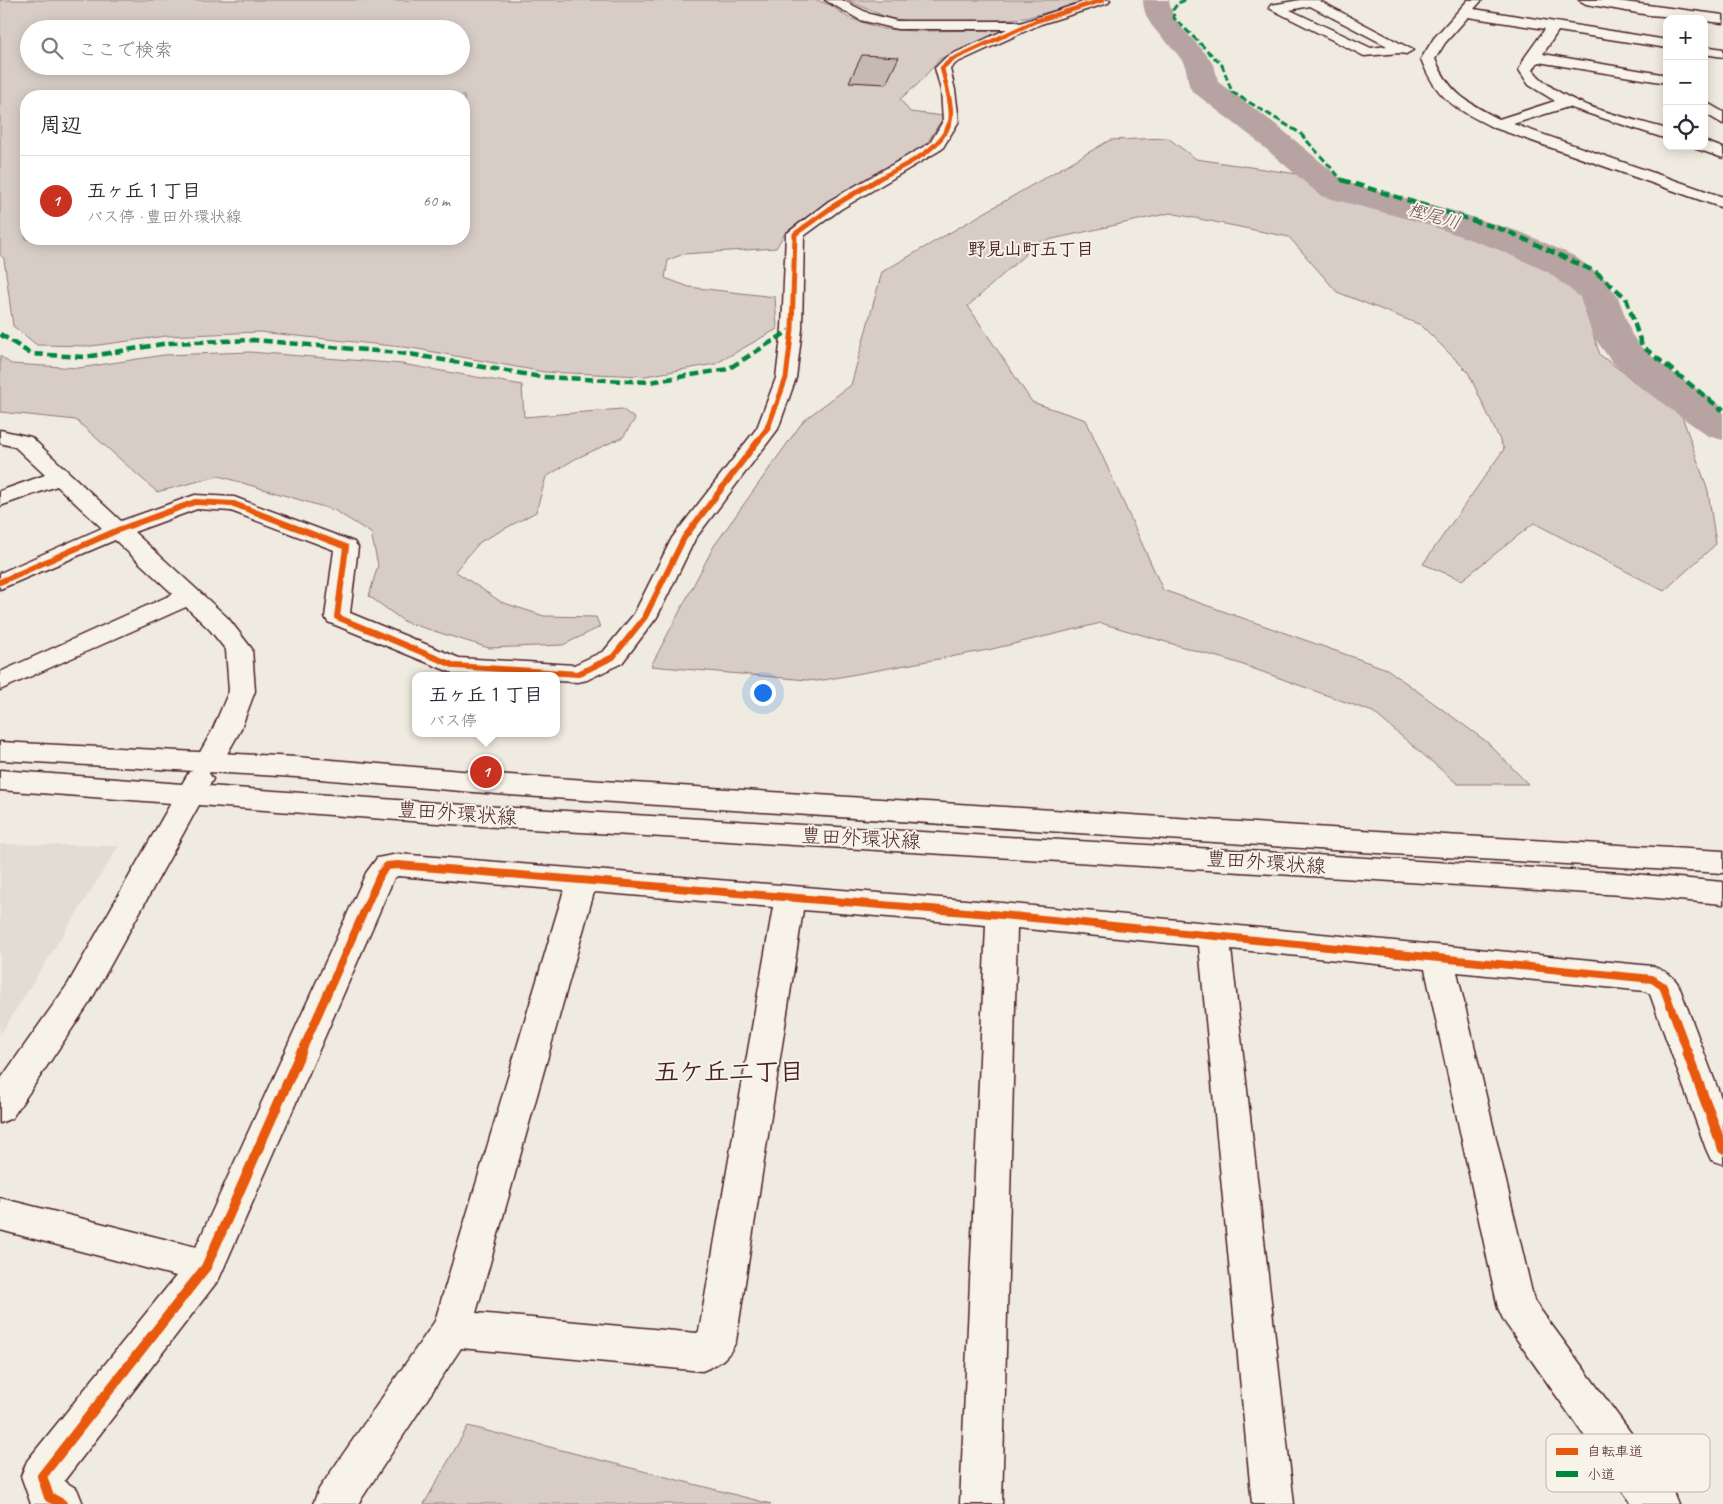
<!DOCTYPE html>
<html lang="ja">
<meta charset="utf-8">
<style>
:root{--surface:#fff;--page:#f2f2f3;--text:#2b2b33;--muted:#7c7c81;--line:#e1e1e2;--accent:#c8321e}
body{margin:0;font-family:Caveat,"Klee One",sans-serif;background:var(--page);color:var(--text)}
.controls{position:absolute;right:15px;top:15px;display:grid;overflow:hidden;border-radius:10px;box-shadow:0 2px 12px #0003}
.controls button{width:45px;height:45px;display:grid;place-items:center;padding:0;border:0;border-bottom:1px solid var(--line);background:var(--surface);color:var(--text);font:25px sans-serif}
.you{position:absolute;left:762px;top:692px;width:18px;height:18px;margin:-12px;border:4px solid #fff;border-radius:50%;background:#1a73e8;box-shadow:0 0 0 8px #1a73e833}
.badge{display:grid;place-items:center;width:32px;height:32px;border-radius:50%;background:var(--accent);color:#fff;font-size:16px;font-weight:700}
.pin{position:absolute;translate:-50% -50%;border:2px solid #fff;box-shadow:0 1px 5px #0006}
.popup{position:absolute;left:412px;top:672px;width:148px;height:65px;box-sizing:border-box;display:grid;place-content:center;border-radius:10px;background:var(--surface);filter:drop-shadow(0 1px 4px #0005);font-size:16px;white-space:nowrap;color:var(--muted)}
.popup b{font-size:19px;color:var(--text)}
.popup::after{content:'';position:absolute;left:50%;top:100%;margin-left:-10px;border:10px solid transparent;border-top-color:var(--surface)}
.list{margin:0;padding:0;list-style:none}
h2{display:flex;justify-content:space-between;align-items:center;height:65px;margin:0;padding:0 20px;font-size:21px}
h2 small{font-size:16px;font-weight:400;color:var(--muted)}
.list li{display:grid;grid-template-columns:32px 1fr auto;gap:15px;align-items:center;box-sizing:border-box;height:90px;padding:0 20px;border-top:1px solid var(--line)}
.list b{display:block;font-size:19px;white-space:nowrap}
.list p{margin:0;font-size:16px;white-space:nowrap;color:var(--muted)}
.list em{font-size:16px;font-style:normal;color:var(--muted)}
.icon{flex:none;width:28px;height:28px;fill:none;stroke:currentColor;stroke-width:2;stroke-linecap:round;stroke-linejoin:round}
.map{position:relative;flex:none;width:1723px;height:1504px;overflow:hidden}
.search{position:absolute;background:var(--surface);box-shadow:0 2px 12px #0003;left:20px;top:20px;width:450px;height:55px;display:flex;align-items:center;gap:12px;box-sizing:border-box;padding:0 18px;border-radius:28px;color:var(--muted);font-size:19px}
.panel{position:absolute;background:var(--surface);box-shadow:0 2px 12px #0003;left:20px;top:90px;width:450px;height:155px;border-radius:20px}
.map>svg:first-child{display:block}
</style>
<div class="map">
<svg width="1723" height="1504" viewBox="0 0 1723 1504">
<rect width="100%" height="100%" fill="#f0ebe0"/>
<filter id="ink" filterUnits="userSpaceOnUse"><feTurbulence type="fractalNoise" baseFrequency=".02" numOctaves="2"/><feDisplacementMap in="SourceGraphic" scale="10" xChannelSelector="R" yChannelSelector="G"/><feConvolveMatrix kernelMatrix="1 2 1 2 8 2 1 2 1" color-interpolation-filters="sRGB"/></filter>
<g filter="url(#ink)">
<path fill="#e3dcd2" d="M 0,844 L 119,846 L 0,1035 Z"/>
<path fill="#d8cdc6" stroke="#917678" fill-rule="evenodd" d="M 0,0 L 817,0 L 830,5 L 849,18 L 883,29 L 915,31 L 1004,30 L 940,59 L 917,85 L 900,99 L 910,112 L 944,116 L 926,145 L 828,201 L 785,233 L 776,248 L 684,254 L 668,260 L 665,278 L 689,287 L 775,297 L 777,329 L 715,364 L 645,376 L 544,372 L 412,348 L 259,332 L 166,336 L 91,346 L 37,345 L 13,326 L 4,259 L 0,254 ZM 29,29 L 461,29 L 461,66 L 29,66 ZM 26,96 L 464,96 L 464,239 L 26,239 Z
M 847,0 L 1086,0 L 1090,1 L 1025,18 L 964,23 L 915,22 L 888,18 Z
M 1168,138 L 1196,159 L 1297,174 L 1347,201 L 1438,222 L 1521,254 L 1577,286 L 1600,355 L 1682,416 L 1708,491 L 1716,544 L 1664,591 L 1534,523 L 1462,580 L 1423,564 L 1504,449 L 1468,372 L 1421,325 L 1337,292 L 1289,237 L 1170,213 L 1039,242 L 968,306 L 1032,402 L 1086,420 L 1163,590 L 1387,669 L 1487,742 L 1528,784 L 1458,784 L 1373,712 L 1238,663 L 1101,623 L 988,650 L 818,681 L 651,666 L 714,546 L 804,420 L 851,385 L 882,272 L 1110,140 Z
M 250,352 L 402,364 L 522,385 L 524,417 L 622,409 L 635,419 L 623,437 L 575,459 L 546,477 L 536,512 L 480,542 L 455,571 L 501,602 L 544,616 L 596,617 L 600,627 L 563,645 L 489,648 L 405,622 L 369,596 L 378,565 L 371,533 L 334,510 L 219,476 L 157,492 L 76,420 L 0,412 L 0,356 L 11,364 L 79,368 L 164,355 Z
M 468,1426 L 771,1504 L 424,1504 Z"/>
<g fill="none" stroke-linecap="round" stroke-linejoin="round">
<path fill="#b7a4a2" fill-rule="evenodd" d="M 1143,0 L 1169,0 C 1172,34 1215,46 1218,82 L 1274,123 L 1345,182 L 1447,209 L 1523,233 L 1574,256 L 1604,278 L 1612,289 L 1618,297 L 1632,335 L 1640,346 L 1661,364 L 1723,407 L 1723,440 L 1708,436 L 1633,382 L 1612,362 L 1593,336 L 1580,297 L 1548,272 L 1497,249 L 1423,223 L 1321,196 L 1252,137 L 1192,91 C 1186,82 1189,72 1183,62 C 1169,39 1144,29 1143,0 Z"/>
</g>
<path fill="#c6b8b3" stroke="#4a1f2b" d="M 862,55 L 899,57 L 886,84 L 849,82 Z"/>
<g fill="none" stroke-linecap="round" stroke-linejoin="round">
<defs>
<path id="street" d="M 825,0 L 842,0 L 870,14 L 897,21 L 1014,21 L 1020,23 L 1089,0 L 1110,0 L 1108,3 L 1041,24 L 956,63 L 950,69 L 955,90 L 959,121 L 942,149 L 841,209 L 804,236 L 802,329 L 796,378 L 778,429 L 695,539 L 657,617 L 622,663 L 587,680 L 578,682 L 556,681 L 556,676 L 455,674 L 328,622 L 325,617 L 334,550 L 231,511 L 197,509 L 134,532 L 228,618 L 252,649 L 255,691 L 240,731 L 218,770 L 208,773 L 198,770 L 194,763 L 212,731 L 229,691 L 226,650 L 210,630 L 186,607 L 0,690 L 0,672 L 173,594 L 115,540 L 0,589 L 0,573 L 102,528 L 57,486 L 0,506 L 0,491 L 45,475 L 15,447 L 0,443 L 0,430 L 31,437 L 121,521 L 195,495 L 234,497 L 354,542 L 358,547 L 350,613 L 459,658 L 574,665 L 604,651 L 634,614 L 672,538 L 757,428 L 776,378 L 782,329 L 786,234 L 829,201 L 930,143 L 943,121 L 941,90 L 935,68 L 946,57 L 1007,29 L 897,29 L 860,20 Z
M 1300,0 L 1318,0 L 1413,50 L 1406,54 L 1400,53 L 1364,56 L 1269,8 L 1271,5 ZM 1310,6 L 1387,46 L 1371,48 L 1290,10 Z
M 1468,0 L 1482,0 L 1474,9 L 1667,40 L 1667,48 L 1558,31 L 1543,54 L 1667,75 L 1667,83 L 1538,62 L 1533,70 C 1560,105 1626,117 1667,129 L 1667,139 L 1568,107 L 1513,124 L 1723,197 L 1723,208 L 1492,127 C 1455,108 1437,100 1421,59 L 1434,38 ZM 1468,17 L 1545,29 L 1525,57 L 1519,70 L 1529,85 L 1555,101 L 1499,119 C 1467,102 1450,94 1435,59 L 1445,43 Z
M 1579,0 L 1609,0 L 1723,15 L 1723,23 L 1704,21 L 1704,19 L 1649,15 L 1586,4 Z
M 1704,46 L 1723,49 L 1723,57 L 1704,54 Z
M 1704,101 L 1723,112 L 1723,124 L 1704,113 Z
M 1704,141 L 1723,148 L 1723,158 L 1697,149 L 1695,146 L 1704,146 Z
M 398,854 L 1002,903 L 1652,966 C 1664,971 1673,974 1679,986 L 1723,1103 L 1723,1164 L 1711,1160 L 1706,1149 L 1650,994 L 1645,991 L 1457,972 L 1534,1301 L 1672,1489 L 1678,1504 L 1632,1504 L 1504,1321 L 1498,1308 L 1425,969 L 1231,949 L 1294,1504 L 1252,1504 L 1199,946 L 1017,928 L 1002,1504 L 960,1504 L 986,925 L 803,910 L 736,1341 C 729,1358 719,1364 702,1371 L 461,1348 L 358,1504 L 313,1504 L 319,1489 L 435,1321 L 564,890 L 398,876 L 394,878 L 219,1279 L 64,1481 L 77,1489 L 83,1504 L 31,1504 L 21,1476 L 27,1461 L 176,1276 L 0,1230 L 0,1198 L 196,1247 L 366,873 L 377,858 ZM 594,892 L 773,907 L 699,1331 L 697,1333 L 476,1313 Z"/>
<path id="secondary" d="M 0,742 L 296,757 L 509,775 L 1393,832 L 1723,851 L 1723,873 L 1393,854 L 509,795 L 296,777 L 208,772 L 213,779 L 209,786 L 464,805 L 1622,873 L 1723,882 L 1723,904 L 1622,895 L 464,825 L 199,805 L 90,1002 L 12,1118 L 0,1123 L 0,1080 L 68,984 L 171,803 L 0,790 L 0,770 L 182,784 L 189,772 L 193,771 L 0,760 Z"/>
</defs>
<use href="#street" stroke="#4a1f2b" stroke-width="3"/>
<use href="#secondary" stroke="#4a1f2b" stroke-width="3"/>
<use href="#street" fill="#f7f3e8" fill-rule="evenodd"/>
<use href="#secondary" fill="#f7f3e8" fill-rule="evenodd"/>
<path stroke="#00873e" stroke-width="3" stroke-dasharray="7 3" stroke-linecap="butt" d="M 1185,0 L 1178,3 L 1173,10 L 1174,18 L 1222,65 L 1232,92 L 1300,133 L 1343,181"/>
<path stroke="#00873e" stroke-width="4.5" stroke-dasharray="9 4.5" stroke-linecap="butt" d="M 1342,180 L 1507,231 L 1596,272 L 1626,298 L 1642,346 L 1721,409
M 0,334 L 31,354 L 86,357 L 168,343 L 254,340 L 409,354 L 541,377 L 650,382 L 728,369 L 792,329"/>
<path stroke="#00873e" stroke-width="5.5" stroke-dasharray="11 5.5" stroke-linecap="butt" d="M 1720,407 L 1723,410"/>
<defs>
<path id="cycleway-far4" d="M 875,181 C 901,166 940,153 950,122 C 954,110 945,81 942,68 L 951,60 L 1036,21 L 1103,0"/>
<path id="cycleway-far3" d="M 775,409 L 786,378 L 792,329 L 795,234 L 835,205 L 877,180"/>
<path id="cycleway-far2" d="M 0,582 L 118,530 L 195,502 L 234,504 L 346,547 L 337,617 L 455,666 L 578,674 L 613,657 L 645,617 L 684,538 L 767,429 L 775,407"/>
<path id="cycleway-far1" d="M 301,1053 L 381,873 L 387,866 L 398,865 L 1002,915 L 1652,979 L 1663,986 L 1688,1053"/>
<path id="cycleway" d="M 1687,1052 L 1723,1149
M 62,1504 L 49,1497 L 42,1476 L 206,1267 L 301,1052"/>
</defs>
<use href="#cycleway-far4" stroke="#f7f3e8" stroke-width="6"/>
<use href="#cycleway-far3" stroke="#f7f3e8" stroke-width="7"/>
<use href="#cycleway-far2" stroke="#f7f3e8" stroke-width="9"/>
<use href="#cycleway-far1" stroke="#f7f3e8" stroke-width="11"/>
<use href="#cycleway" stroke="#f7f3e8" stroke-width="13"/>
<use href="#cycleway-far4" stroke="#e8590c" stroke-width="4.5"/>
<use href="#cycleway-far3" stroke="#e8590c" stroke-width="5"/>
<use href="#cycleway-far2" stroke="#e8590c" stroke-width="6"/>
<use href="#cycleway-far1" stroke="#e8590c" stroke-width="8"/>
<use href="#cycleway" stroke="#e8590c" stroke-width="10"/>
</g>
</g>
<g text-anchor="middle" stroke-width="4" stroke-linejoin="round" paint-order="stroke">
<g font-size="18" font-style="italic" fill="#704e55" stroke="#f7f3e8">
<text transform="translate(1434 216) rotate(16)" y="6">樫尾川</text>
</g>
<g font-size="18" font-weight="bold" fill="#4a1f2b" stroke="#f7f3e8">
<text x="1031" y="255">野見山町五丁目</text>
</g>
<g font-size="20" fill="#4a1f2b" stroke="#f7f3e8">
<text transform="translate(457 813) rotate(4)" y="7">豊田外環状線</text>
<text transform="translate(861 838) rotate(3)" y="7">豊田外環状線</text>
<text transform="translate(1266 862) rotate(4)" y="7">豊田外環状線</text>
</g>
<g font-size="25" font-weight="bold" fill="#4a1f2b" stroke="#f7f3e8">
<text x="729" y="1080">五ケ丘二丁目</text>
</g>
</g>
<rect x="1546" y="1434" width="164" height="58" rx="8" fill="#f7f3e8" stroke="#c3b3af" stroke-width="1"/>
<rect x="1556" y="1448" width="22" height="7" fill="#e8590c"/>
<rect x="1556" y="1471" width="22" height="6" fill="#00873e"/>
<g font-size="14" fill="#4a1f2b">
<text x="1587" y="1456">自転車道</text>
<text x="1587" y="1479">小道</text>
</g>
</svg>
<div class="controls">
<button>+</button>
<button>−</button>
<button><svg class="icon" aria-label="locate" viewBox="0 0 24 24"><circle cx="12" cy="12" r="6"/><path d="M12 2v4M12 18v4M2 12h4M18 12h4"/></svg></button>
</div>
<div class="you"></div>
<div class="pin badge" style="left:486px;top:772px">1</div>
<div class="popup"><b>五ヶ丘１丁目</b>バス停</div>
<div class="search"><svg class="icon" aria-label="search" viewBox="0 0 24 24"><circle cx="10" cy="10" r="6"/><path d="M15 15l6 6"/></svg>ここで検索</div>
<section class="panel">
<h2>周辺<small></small></h2>
<ul class="list">
<li><span class="badge">1</span><div><b>五ヶ丘１丁目</b><p>バス停 · 豊田外環状線</p></div><em>60 m</em></li>
</ul>
</section>
</div>
